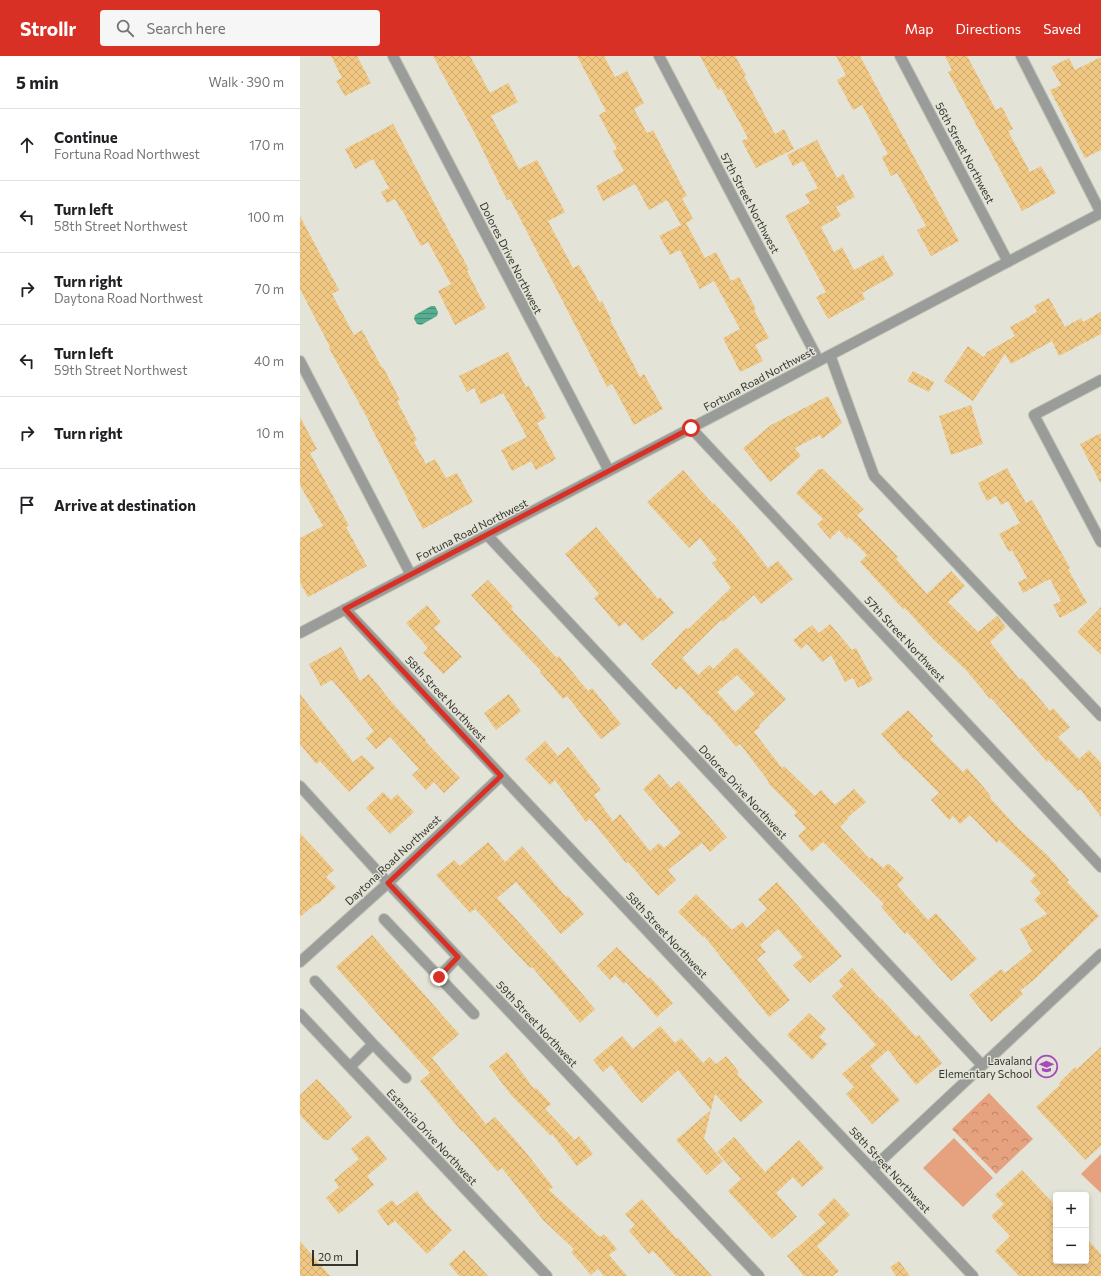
<!DOCTYPE html>
<meta charset="utf-8">
<style>
:root{--surface:#fff;--page:#f6f6f6;--text:#202124;--muted:#757577;--line:#e0e0e0;--accent:#d93025}
body{margin:0;font-family:Commissioner,sans-serif;background:var(--page);color:var(--text)}
.controls{position:absolute;right:12px;bottom:12px;display:grid;overflow:hidden;border-radius:4px;box-shadow:0 2px 6px #0003}
.controls button{width:36px;height:36px;display:grid;place-items:center;padding:0;border:0;border-bottom:1px solid var(--line);background:var(--surface);color:var(--text);font:20px sans-serif}
.scale{position:absolute;left:12px;bottom:10px;width:46px;box-sizing:border-box;padding-left:4px;border:2px solid #353530;border-top:0;font-size:11px;line-height:14px;white-space:nowrap;color:#353530;-webkit-text-stroke:3px #e3e4d7;paint-order:stroke}
.stop{position:absolute;width:12px;height:12px;margin:-9px;border:3px solid #d93025;border-radius:50%;background:#fff}
.stop.end{background:#d93025;border-color:#fff;box-shadow:0 1px 4px #0008}
.list{margin:0;padding:0;list-style:none}
h2{display:flex;justify-content:space-between;align-items:center;height:52px;margin:0;padding:0 16px;font-size:17px}
h2 small{font-size:13px;font-weight:400;color:var(--muted)}
.list li{display:grid;grid-template-columns:26px 1fr auto;gap:12px;align-items:center;box-sizing:border-box;height:72px;padding:0 16px;border-top:1px solid var(--line)}
.list b{display:block;font-size:15px;white-space:nowrap}
.list p{margin:0;font-size:13px;white-space:nowrap;color:var(--muted)}
.list em{font-size:13px;font-style:normal;color:var(--muted)}
.icon{flex:none;width:22px;height:22px;fill:none;stroke:currentColor;stroke-width:2;stroke-linecap:round;stroke-linejoin:round}
.map{position:relative;flex:none;width:801px;height:1220px;overflow:hidden}
header{display:flex;align-items:center;gap:24px;box-sizing:border-box;height:56px;padding:0 20px;background:var(--accent);color:#fff}
header strong{font-size:19px}
nav{display:flex;gap:22px;margin-inline-start:auto;font-size:14px}
.search{width:280px;height:36px;background:var(--page);display:flex;align-items:center;gap:10px;box-sizing:border-box;padding:0 14px;border-radius:4px;color:var(--muted);font-size:15px}
main{display:flex}
aside{flex:1;background:var(--surface)}
.map>svg:first-child{display:block}
</style>
<header>
<strong>Strollr</strong>
<div class="search"><svg class="icon" aria-label="search" viewBox="0 0 24 24"><circle cx="10" cy="10" r="6"/><path d="M15 15l6 6"/></svg>Search here</div>
<nav><a>Map</a><a>Directions</a><a>Saved</a></nav>
</header>
<main>
<aside>
<h2>5 min<small>Walk · 390 m</small></h2>
<ul class="list">
<li><svg class="icon" aria-label="ahead" viewBox="0 0 24 24"><path d="M12 20V5M6 11l6-6 6 6"/></svg><div><b>Continue</b><p>Fortuna Road Northwest</p></div><em>170 m</em></li>
<li><svg class="icon" aria-label="left" viewBox="0 0 24 24"><path d="M17 20v-9H6M10 6l-5 5 5 5"/></svg><div><b>Turn left</b><p>58th Street Northwest</p></div><em>100 m</em></li>
<li><svg class="icon" aria-label="right" viewBox="0 0 24 24"><path d="M7 20v-9h11M14 6l5 5-5 5"/></svg><div><b>Turn right</b><p>Daytona Road Northwest</p></div><em>70 m</em></li>
<li><svg class="icon" aria-label="left" viewBox="0 0 24 24"><path d="M17 20v-9H6M10 6l-5 5 5 5"/></svg><div><b>Turn left</b><p>59th Street Northwest</p></div><em>40 m</em></li>
<li><svg class="icon" aria-label="right" viewBox="0 0 24 24"><path d="M7 20v-9h11M14 6l5 5-5 5"/></svg><div><b>Turn right</b></div><em>10 m</em></li>
<li><svg class="icon" aria-label="arrive" viewBox="0 0 24 24"><path d="M6 21V4h12l-3 4 3 4H6"/></svg><div><b>Arrive at destination</b></div></li>
</ul>
</aside>
<div class="map">
<svg width="801" height="1220" viewBox="0 0 801 1220">
<defs>
<pattern id="park-crowns" width="20" height="18" patternUnits="userSpaceOnUse"><rect width="20" height="18" fill="#e6a27e"/><path d="M2 6a3 3 0 1 1 6 0M12 15a3 3 0 1 1 6 0" fill="none" stroke="#bb8568"/></pattern>
<pattern id="water-rules" width="6" height="5" patternUnits="userSpaceOnUse"><rect width="6" height="5" fill="#56ad8f"/><path d="M0 2.5h6" fill="none" stroke="#488e75"/></pattern>
<pattern id="building-cross-hatch" width="8" height="8" patternUnits="userSpaceOnUse"><rect width="8" height="8" fill="#f1c784"/><path d="M0 0l8 8M0 8l8-8" fill="none" stroke="#cfac72"/></pattern>
</defs>
<rect width="100%" height="100%" fill="#e3e4d7"/>
<path fill="#e6a27e" d="M 654,1082 L 693,1122 L 663,1151 L 623,1112 Z
M 801,1098 L 801,1137 L 781,1118 Z"/>
<path fill="url(#park-crowns)" d="M 689,1037 L 733,1083 L 696,1118 L 652,1073 Z"/>
<path fill="url(#water-rules)" d="M 131,250 L 135,250 L 138,256 L 137,260 L 121,269 L 117,268 L 114,263 L 115,259 Z"/>
<path fill="url(#building-cross-hatch)" fill-rule="evenodd" d="M 31,0 L 57,0 L 71,27 L 45,40 L 36,25 L 42,22 Z
M 133,0 L 170,0 L 190,37 L 208,27 L 218,46 L 191,60 L 219,113 L 237,104 L 265,156 L 248,165 L 273,212 L 279,209 L 300,247 L 302,245 L 311,263 L 310,264 L 340,321 L 344,318 L 363,353 L 334,369 L 312,328 L 307,331 L 210,143 L 207,144 L 174,76 Z
M 277,0 L 304,0 L 315,21 L 327,15 L 344,47 L 334,53 L 347,77 L 353,74 L 387,140 L 382,142 L 393,163 L 386,167 L 405,202 L 416,196 L 431,225 L 439,221 L 456,253 L 454,254 L 469,282 L 455,289 L 463,305 L 440,316 L 423,282 L 440,273 L 414,225 L 400,233 L 380,194 L 370,199 L 359,180 L 381,169 L 367,144 L 349,154 L 335,128 L 303,145 L 296,130 L 324,115 L 313,95 L 317,93 L 299,59 L 306,55 Z
M 400,0 L 435,0 L 446,19 L 444,20 L 475,78 L 484,73 L 494,93 L 456,112 L 442,85 L 448,82 L 421,32 L 418,34 Z
M 536,0 L 560,0 L 659,185 L 631,200 L 617,174 L 626,170 L 597,117 L 591,120 L 582,101 L 588,98 L 562,49 L 553,54 L 537,24 L 546,19 Z
M 645,0 L 667,0 L 696,54 L 702,51 L 713,73 L 708,75 L 730,116 L 741,110 L 756,137 L 722,155 L 648,16 L 652,14 Z
M 801,1 L 801,94 L 785,102 L 750,34 L 761,29 L 751,11 L 769,2 L 775,14 Z
M 93,68 L 169,214 L 167,215 L 186,252 L 155,269 L 138,235 L 151,228 L 128,186 L 121,190 L 102,154 L 101,154 L 95,143 L 87,147 L 81,136 L 89,132 L 73,103 L 55,113 L 45,93 Z
M 517,84 L 537,122 L 543,118 L 555,141 L 536,151 L 541,160 L 521,171 L 534,196 L 542,191 L 554,214 L 583,199 L 594,219 L 562,237 L 565,243 L 528,263 L 516,241 L 526,236 L 485,160 L 510,147 L 505,138 L 518,132 L 503,105 L 493,110 L 487,99 Z
M 0,160 L 39,234 L 32,238 L 54,279 L 62,274 L 82,312 L 83,311 L 100,344 L 97,345 L 117,384 L 114,386 L 126,408 L 135,403 L 146,422 L 157,417 L 173,446 L 123,473 L 69,367 L 70,367 L 29,292 L 30,291 L 0,233 Z
M 749,242 L 765,271 L 781,262 L 783,266 L 801,256 L 801,278 L 759,300 L 752,285 L 711,308 L 705,298 L 673,345 L 644,325 L 668,290 L 684,301 L 687,296 L 715,280 L 710,271 L 737,256 L 734,250 Z
M 208,296 L 226,331 L 229,330 L 246,362 L 237,367 L 256,403 L 236,414 L 231,405 L 212,415 L 201,394 L 227,381 L 203,337 L 181,348 L 174,332 L 167,336 L 159,320 Z
M 613,315 L 634,326 L 629,336 L 607,325 Z
M 528,340 L 542,367 L 522,383 L 520,379 L 495,392 L 501,400 L 470,426 L 443,392 L 471,369 Z
M 671,349 L 683,388 L 651,399 L 639,360 Z
M 0,361 L 17,393 L 10,397 L 49,470 L 46,471 L 67,510 L 8,541 L 0,526 L 0,482 L 23,470 L 0,429 Z
M 801,377 L 801,428 L 780,388 Z
M 707,412 L 726,447 L 732,444 L 770,512 L 768,513 L 787,547 L 760,562 L 753,549 L 761,545 L 750,523 L 723,537 L 718,526 L 727,522 L 712,494 L 709,496 L 699,478 L 720,467 L 708,445 L 701,449 L 696,440 L 687,445 L 678,427 Z
M 519,413 L 523,413 L 564,453 L 557,459 L 598,501 L 596,503 L 627,538 L 651,515 L 665,530 L 648,546 L 678,576 L 697,560 L 706,571 L 690,586 L 720,624 L 722,622 L 750,655 L 753,652 L 770,671 L 758,681 L 779,703 L 789,694 L 801,707 L 801,761 L 780,733 L 778,735 L 749,704 L 747,706 L 691,642 L 690,643 L 666,614 L 633,583 L 605,552 L 603,553 L 560,506 L 567,499 L 549,481 L 547,483 L 539,474 L 530,483 L 517,468 L 523,463 L 496,437 Z
M 383,414 L 413,448 L 414,447 L 438,473 L 468,512 L 478,505 L 493,523 L 461,548 L 454,539 L 423,566 L 421,564 L 382,602 L 398,619 L 409,609 L 413,613 L 436,591 L 486,643 L 459,669 L 460,671 L 454,676 L 482,712 L 484,710 L 515,740 L 521,734 L 535,749 L 554,733 L 566,746 L 547,762 L 548,763 L 540,771 L 570,803 L 571,801 L 583,812 L 588,807 L 604,822 L 597,829 L 628,864 L 636,857 L 677,903 L 651,925 L 607,876 L 605,878 L 581,851 L 584,848 L 523,786 L 512,796 L 498,780 L 506,772 L 494,759 L 497,756 L 468,727 L 469,726 L 440,688 L 436,691 L 409,659 L 408,660 L 380,630 L 376,634 L 351,608 L 386,572 L 388,573 L 431,532 L 412,507 L 417,504 L 400,482 L 389,492 L 347,446 ZM 437,619 L 455,638 L 435,656 L 417,636 Z
M 296,471 L 358,543 L 360,541 L 374,557 L 342,585 L 325,566 L 319,571 L 294,542 L 299,538 L 265,498 Z
M 188,524 L 213,551 L 211,553 L 257,602 L 259,600 L 288,635 L 292,632 L 321,668 L 301,683 L 267,640 L 263,643 L 240,616 L 241,615 L 202,574 L 202,573 L 171,539 Z
M 127,549 L 141,566 L 134,572 L 162,601 L 143,618 L 123,597 L 128,592 L 106,567 Z
M 801,551 L 801,599 L 777,576 Z
M 530,568 L 552,594 L 556,592 L 573,624 L 558,632 L 553,622 L 545,626 L 531,599 L 522,606 L 507,588 L 501,593 L 493,584 L 512,569 L 519,577 Z
M 41,591 L 60,625 L 69,618 L 94,649 L 126,684 L 125,685 L 160,722 L 144,737 L 134,726 L 126,734 L 112,719 L 119,713 L 90,681 L 76,693 L 66,682 L 74,675 L 32,624 L 21,630 L 9,608 Z
M 0,638 L 53,706 L 62,699 L 75,712 L 49,736 L 20,705 L 16,708 L 0,688 Z
M 209,638 L 221,655 L 196,674 L 184,657 Z
M 608,654 L 633,680 L 630,683 L 663,716 L 667,712 L 691,740 L 690,742 L 715,769 L 748,800 L 769,824 L 767,826 L 799,860 L 736,922 L 720,935 L 723,938 L 691,966 L 669,939 L 701,913 L 705,917 L 732,895 L 720,873 L 747,858 L 734,844 L 741,837 L 730,825 L 736,819 L 699,784 L 697,787 L 670,759 L 660,768 L 653,760 L 649,764 L 631,744 L 639,737 L 606,704 L 605,705 L 581,678 Z
M 245,685 L 258,700 L 268,691 L 278,703 L 301,734 L 294,739 L 313,765 L 320,758 L 350,795 L 359,787 L 364,792 L 381,777 L 343,733 L 359,718 L 371,732 L 379,725 L 427,781 L 410,796 L 402,787 L 368,814 L 376,824 L 358,840 L 328,806 L 326,807 L 290,763 L 286,766 L 255,724 L 250,729 L 225,703 Z
M 83,736 L 91,744 L 97,738 L 114,756 L 90,778 L 66,752 Z
M 0,777 L 34,814 L 26,821 L 36,831 L 18,848 L 17,847 L 0,861 Z
M 188,786 L 205,806 L 222,790 L 266,841 L 268,840 L 284,858 L 261,878 L 216,826 L 197,842 L 255,906 L 295,953 L 280,967 L 232,911 L 230,912 L 175,853 L 170,857 L 136,819 L 154,804 L 160,810 Z
M 477,826 L 542,900 L 510,927 L 493,909 L 503,901 L 478,873 L 460,889 L 466,896 L 457,903 L 490,944 L 469,961 L 404,880 L 403,881 L 378,856 L 396,838 L 432,874 L 442,866 L 447,872 L 467,853 L 458,843 Z
M 72,879 L 159,978 L 132,1002 L 186,1068 L 195,1061 L 224,1094 L 253,1131 L 249,1134 L 300,1181 L 304,1178 L 317,1193 L 309,1199 L 327,1220 L 304,1220 L 298,1213 L 291,1219 L 271,1196 L 274,1193 L 243,1164 L 202,1112 L 197,1115 L 163,1075 L 162,1076 L 120,1025 L 130,1017 L 36,911 Z
M 317,891 L 349,923 L 350,921 L 373,947 L 357,961 L 326,926 L 324,928 L 315,919 L 310,924 L 297,910 Z
M 552,912 L 580,943 L 581,942 L 616,981 L 619,979 L 642,1007 L 616,1029 L 588,994 L 570,1010 L 600,1044 L 572,1068 L 546,1038 L 554,1031 L 542,1018 L 576,989 L 532,940 L 543,930 L 539,925 Z
M 509,957 L 526,973 L 519,981 L 527,988 L 512,1004 L 487,979 Z
M 360,970 L 375,987 L 381,982 L 403,1007 L 409,1001 L 416,1008 L 426,1000 L 439,1016 L 437,1018 L 463,1046 L 441,1066 L 415,1038 L 411,1054 L 378,1014 L 342,1047 L 325,1028 L 311,1009 L 303,1016 L 293,1004 L 322,980 L 333,993 Z
M 801,991 L 801,1090 L 785,1104 L 736,1051 L 760,1029 L 759,1027 L 775,1011 L 777,1013 Z
M 207,996 L 234,1033 L 236,1032 L 251,1048 L 245,1053 L 275,1084 L 279,1080 L 293,1098 L 277,1110 L 252,1078 L 251,1080 L 212,1040 L 189,1010 Z
M 17,1023 L 52,1061 L 28,1084 L 24,1084 L 0,1059 L 0,1039 Z
M 411,1054 L 404,1083 L 423,1105 L 407,1119 L 376,1084 Z
M 68,1079 L 87,1103 L 67,1120 L 74,1129 L 39,1158 L 26,1142 L 39,1131 L 34,1124 L 59,1103 L 51,1093 Z
M 434,1081 L 465,1116 L 499,1084 L 524,1112 L 502,1131 L 493,1121 L 476,1137 L 497,1161 L 472,1183 L 428,1135 L 441,1123 L 417,1096 Z
M 722,1114 L 756,1150 L 756,1205 L 786,1205 L 786,1182 L 801,1198 L 801,1220 L 719,1220 L 695,1195 L 710,1180 L 691,1160 L 704,1148 L 695,1139 Z
M 117,1135 L 125,1146 L 152,1174 L 127,1198 L 95,1165 L 88,1170 L 77,1155 L 92,1144 L 97,1150 Z
M 534,1142 L 550,1159 L 517,1190 L 539,1215 L 533,1220 L 504,1220 L 487,1200 L 526,1167 L 518,1158 Z
M 342,1143 L 377,1183 L 378,1182 L 412,1220 L 376,1220 L 353,1195 L 349,1198 L 329,1175 L 335,1169 L 325,1158 Z
M 0,1185 L 30,1220 L 0,1220 Z
M 164,1194 L 188,1220 L 159,1220 L 149,1208 Z
M 599,1205 L 610,1220 L 596,1220 L 590,1211 Z"/>
<g fill="none" stroke-linecap="round" stroke-linejoin="round">
<defs>
<path id="minor" d="M 93,0 L 309,415
M 359,0 L 519,305
M 600,0 L 708,206
M 721,0 L 801,157
M 530,299 L 574,420 L 801,660
M 0,305 L 111,519
M 801,324 L 734,359 L 801,486
M 391,372 L 801,811
M 188,480 L 682,1009
M 45,553 L 443,977 L 673,1220
M 0,577 L 801,157
M 0,730 L 88,827 L 459,1220
M 84,863 L 139,921
M 158,901 L 139,921 L 174,958
M 0,906 L 88,827 L 201,720
M 15,925 L 73,988
M 0,958 L 247,1220
M 50,1011 L 73,988 L 106,1022
M 572,1113 L 801,898"/>
</defs>
<use href="#minor" stroke="#c0c1b6" stroke-width="12"/>
<use href="#minor" stroke="#999c98" stroke-width="10"/>
</g>
<g fill="none" stroke-linecap="round" stroke-linejoin="round">
<path stroke="#d93025" stroke-width="5" d="M 139,921 L 158,901 L 88,827 L 201,720 L 45,553 L 391,372"/>
</g>
<defs>
<symbol id="school-ring" viewBox="-11 -11 22 22"><circle r="9.5" fill="#e3e4d7" stroke="#a44dba" stroke-width="1.5"/><path d="M0-5L7-2L0 1L-7-2ZM-4 1L0 2.5L4 1V4Q0 6-4 4Z" fill="#a44dba"/></symbol>
</defs>
<g fill-rule="evenodd">
<use href="#school-ring" x="734" y="998" width="25" height="25"/>
</g>
<g text-anchor="middle" stroke-width="3" stroke-linejoin="round" paint-order="stroke">
<g font-size="11" fill="#353530" stroke="#e3e4d7">
<text transform="translate(665 97) rotate(62)" y="4">56th Street Northwest</text>
<text transform="translate(450 147) rotate(62)" y="4">57th Street Northwest</text>
<text transform="translate(211 202) rotate(63)" y="4">Dolores Drive Northwest</text>
<text transform="translate(459 323) rotate(-28)" y="4">Fortuna Road Northwest</text>
<text transform="translate(172 474) rotate(-27)" y="4">Fortuna Road Northwest</text>
<text transform="translate(605 583) rotate(47)" y="4">57th Street Northwest</text>
<text transform="translate(146 643) rotate(47)" y="4">58th Street Northwest</text>
<text transform="translate(443 736) rotate(47)" y="4">Dolores Drive Northwest</text>
<text transform="translate(93 804) rotate(-43)" y="4">Daytona Road Northwest</text>
<text transform="translate(367 879) rotate(47)" y="4">58th Street Northwest</text>
<text transform="translate(237 968) rotate(47)" y="4">59th Street Northwest</text>
<text transform="translate(132 1081) rotate(47)" y="4">Estancia Drive Northwest</text>
<text transform="translate(590 1114) rotate(47)" y="4">58th Street Northwest</text>
</g>
<g font-size="11" fill="#353530" stroke="#e3e4d7" text-anchor="end">
<text x="732" y="1009">Lavaland<tspan x="732" dy="13">Elementary School</tspan></text>
</g>
</g>
</svg>
<div class="controls">
<button>+</button>
<button>−</button>
</div>
<div class="scale">20 m</div>
<div class="stop" style="left:391px;top:372px"></div>
<div class="stop end" style="left:139px;top:921px"></div>
</div>
</main>
